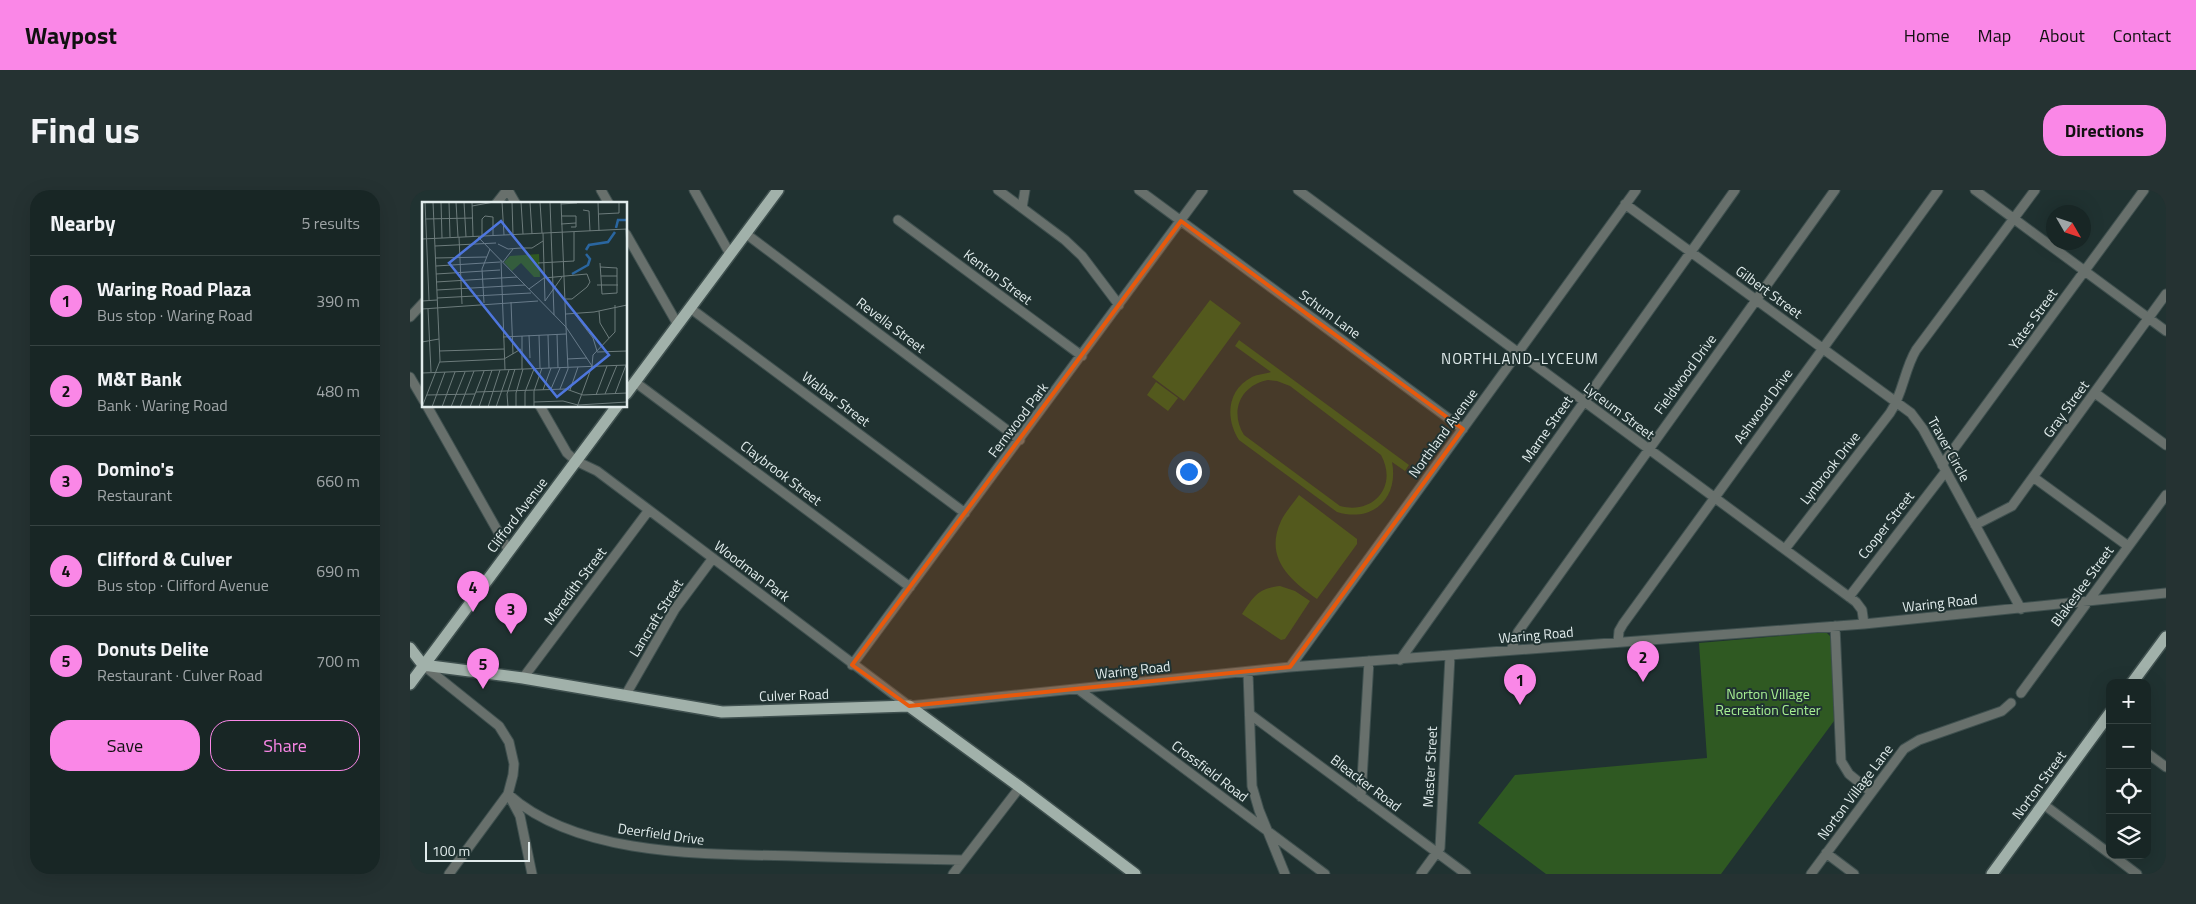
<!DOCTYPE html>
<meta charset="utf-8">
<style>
:root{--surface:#182625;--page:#253232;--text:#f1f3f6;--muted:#9fa5a7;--line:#364342;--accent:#fa87e7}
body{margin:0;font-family:"Titillium Web",sans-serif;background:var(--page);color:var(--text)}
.controls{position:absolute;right:15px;bottom:15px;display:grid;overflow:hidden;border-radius:10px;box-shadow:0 5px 20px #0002}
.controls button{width:45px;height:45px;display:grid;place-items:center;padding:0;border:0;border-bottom:1px solid var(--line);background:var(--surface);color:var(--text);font:25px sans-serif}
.compass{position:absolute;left:1636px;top:15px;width:45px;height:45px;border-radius:50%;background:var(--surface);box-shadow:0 5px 20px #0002;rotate:129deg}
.scale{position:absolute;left:15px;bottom:12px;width:105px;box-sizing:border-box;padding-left:5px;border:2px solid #e1ecec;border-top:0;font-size:14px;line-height:18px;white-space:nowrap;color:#e1ecec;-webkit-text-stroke:4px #203231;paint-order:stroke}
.you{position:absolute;left:778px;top:281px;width:18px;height:18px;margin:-12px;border:4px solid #fff;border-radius:50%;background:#1a73e8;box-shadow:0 0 0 8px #1a73e833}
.badge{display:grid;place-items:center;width:32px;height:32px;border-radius:50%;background:var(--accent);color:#111;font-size:16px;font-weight:700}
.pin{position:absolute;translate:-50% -41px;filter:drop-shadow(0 1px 2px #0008)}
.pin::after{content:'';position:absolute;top:26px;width:18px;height:15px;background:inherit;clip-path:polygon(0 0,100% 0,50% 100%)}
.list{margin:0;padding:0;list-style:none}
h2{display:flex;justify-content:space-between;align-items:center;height:65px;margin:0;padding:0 20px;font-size:21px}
h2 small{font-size:16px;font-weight:400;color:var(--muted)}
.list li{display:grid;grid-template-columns:32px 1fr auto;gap:15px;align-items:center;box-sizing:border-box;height:90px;padding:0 20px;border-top:1px solid var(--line)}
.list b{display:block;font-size:19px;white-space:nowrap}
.list p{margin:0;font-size:16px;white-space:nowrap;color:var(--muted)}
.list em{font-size:16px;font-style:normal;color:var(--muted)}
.actions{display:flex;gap:10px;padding:15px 20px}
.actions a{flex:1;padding:11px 0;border:1px solid var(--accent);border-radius:20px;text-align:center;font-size:18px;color:var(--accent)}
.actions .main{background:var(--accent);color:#111}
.icon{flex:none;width:28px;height:28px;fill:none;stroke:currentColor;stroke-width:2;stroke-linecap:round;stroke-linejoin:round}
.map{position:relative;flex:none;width:1756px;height:684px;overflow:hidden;border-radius:20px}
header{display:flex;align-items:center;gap:30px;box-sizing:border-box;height:70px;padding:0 25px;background:var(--accent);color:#111}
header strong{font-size:24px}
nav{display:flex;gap:28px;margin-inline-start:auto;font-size:18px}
.intro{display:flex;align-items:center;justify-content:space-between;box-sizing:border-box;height:120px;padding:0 30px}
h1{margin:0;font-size:35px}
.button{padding:12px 22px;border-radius:20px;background:var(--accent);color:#111;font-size:18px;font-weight:700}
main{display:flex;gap:30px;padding:0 30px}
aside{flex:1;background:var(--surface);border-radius:20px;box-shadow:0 5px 20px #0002}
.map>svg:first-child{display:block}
</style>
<header>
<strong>Waypost</strong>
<nav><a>Home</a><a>Map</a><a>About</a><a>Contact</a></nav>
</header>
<div class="intro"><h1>Find us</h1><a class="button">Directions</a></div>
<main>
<aside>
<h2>Nearby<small>5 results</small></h2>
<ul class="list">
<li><span class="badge">1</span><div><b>Waring Road Plaza</b><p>Bus stop · Waring Road</p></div><em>390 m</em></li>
<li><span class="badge">2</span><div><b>M&amp;T Bank</b><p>Bank · Waring Road</p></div><em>480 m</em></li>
<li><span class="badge">3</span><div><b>Domino's</b><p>Restaurant</p></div><em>660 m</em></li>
<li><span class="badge">4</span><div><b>Clifford &amp; Culver</b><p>Bus stop · Clifford Avenue</p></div><em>690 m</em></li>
<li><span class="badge">5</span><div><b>Donuts Delite</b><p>Restaurant · Culver Road</p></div><em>700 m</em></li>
</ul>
<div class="actions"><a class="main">Save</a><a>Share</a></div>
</aside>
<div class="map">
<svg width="1756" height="684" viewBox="0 0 1756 684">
<rect width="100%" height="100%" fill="#203231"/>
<path fill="#2f5922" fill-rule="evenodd" d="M 800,110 L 831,133 L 774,211 L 742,187 Z
M 829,150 L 999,275 L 995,281 L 982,272 C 989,308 963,333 927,322 L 829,250 C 815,228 817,200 842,187 C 848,184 855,184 861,182 L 825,156 ZM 858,190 L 867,191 L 880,196 L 971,265 C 988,296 964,325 930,316 L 834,245 C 819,221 831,195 858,190 Z
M 746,192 L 768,208 L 758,221 L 737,205 Z
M 889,305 L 947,349 L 947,354 L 907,409 C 880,390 854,368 871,331 C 875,322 883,314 889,305 Z
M 870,396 L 885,401 L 900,411 L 875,449 L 871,450 L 832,424 C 843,407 848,398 870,396 Z
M 1416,442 L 1421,447 L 1424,531 L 1311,684 L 1136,684 L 1068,633 L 1105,585 L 1297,568 L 1289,453 Z"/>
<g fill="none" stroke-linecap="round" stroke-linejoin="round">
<defs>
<path id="minor" d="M 98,0 L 106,14
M 191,0 L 199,14
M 284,0 L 320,64
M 588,0 L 655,50 L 672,66 L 709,115
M 729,0 L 1053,239
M 888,0 L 1446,412 L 1452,420 L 1454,434
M 1565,0 L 1756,141
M 86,14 L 97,0
M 1215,14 L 1501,223 L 1513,239 L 1611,419
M 612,18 L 615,0
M 488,30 L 672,166
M 335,43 L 610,250
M 216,44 L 268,135
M 280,118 L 555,323
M 0,127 L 14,112
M 0,187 L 14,211
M 225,192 L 500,397
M 1685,203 L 1756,255
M 17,216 L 99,361
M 130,216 L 157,263 L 166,271 L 187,281 L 239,320 L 499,516 L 880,477 L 1454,434 L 1756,403
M 1532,275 L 1734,0
M 1623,287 L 1718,356
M 1565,335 L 1602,316 L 1756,104
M 1375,359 L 1480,223 C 1493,204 1494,180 1506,160 L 1625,0
M 1439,407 L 1536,281
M 1425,436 L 1431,571 L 1439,584 L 1461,602
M 1208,452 L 1209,441 L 1213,434 L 1528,0
M 1101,460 L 1108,442 L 1425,0
M 990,470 L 1325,0
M 13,475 L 89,536 L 99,552 L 104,574 L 103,585 L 98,604 L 39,684
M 442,475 L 793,0
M 880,477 L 1226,0
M 838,482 L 842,596 L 849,620 L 875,684
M 113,488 L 239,320
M 668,499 L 915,684
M 1611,503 L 1756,305
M 215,506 L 265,419 L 303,368
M 841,525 L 1056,684
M 1737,563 L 1756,577
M 98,604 C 168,667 296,664 386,666 C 442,668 497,669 553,670
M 951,607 L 959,471
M 102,611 L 110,626 L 122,684
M 1633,614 L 1700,664
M 1416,663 L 1444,684
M 1702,665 L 1727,684
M 543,684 L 610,597
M 1011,684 L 1030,658 L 1040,466
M 1401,684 L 1494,559 L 1509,550 L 1592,521 L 1601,513"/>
<path id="major" d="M 216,204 L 368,0
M 0,458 L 13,475 L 113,488 L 312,522 L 499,516 L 610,597 L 725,684
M 1722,493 L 1756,447
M 0,494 L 207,216
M 1582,684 L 1700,523"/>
</defs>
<use href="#minor" stroke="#3f504f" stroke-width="11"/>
<use href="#major" stroke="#3f504f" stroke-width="14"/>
<use href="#minor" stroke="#68706c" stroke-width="9"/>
<use href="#major" stroke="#a1b1aa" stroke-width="11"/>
</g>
<path fill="#e8590c" fill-opacity="0.2" stroke="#e8590c" stroke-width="4" stroke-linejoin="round" d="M 771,31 L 1053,239 L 880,477 L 499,516 L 442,475 Z"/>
<g text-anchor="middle" stroke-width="4" stroke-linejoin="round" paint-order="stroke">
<g font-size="14" fill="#e1ecec" stroke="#203231">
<text transform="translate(588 87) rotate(37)" y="5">Kenton Street</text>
<text transform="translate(1359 102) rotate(36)" y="5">Gilbert Street</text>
<text transform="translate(920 124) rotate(36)" y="5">Schum Lane</text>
<text transform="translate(1623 129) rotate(-54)" y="5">Yates Street</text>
<text transform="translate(481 135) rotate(37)" y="5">Revella Street</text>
<text transform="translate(1275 184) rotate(-54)" y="5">Fieldwood Drive</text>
<text transform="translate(426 209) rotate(37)" y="5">Walbar Street</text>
<text transform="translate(1353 216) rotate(-54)" y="5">Ashwood Drive</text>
<text transform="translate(1656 219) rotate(-54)" y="5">Gray Street</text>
<text transform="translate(1209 221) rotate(37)" y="5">Lyceum Street</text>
<text transform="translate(608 230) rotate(-53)" y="5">Fernwood Park</text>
<text transform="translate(1137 239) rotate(-55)" y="5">Marne Street</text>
<text transform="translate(1033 243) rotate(-54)" y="5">Northland Avenue</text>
<text transform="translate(1539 259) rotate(61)" y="5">Traver Circle</text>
<text transform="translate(1420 278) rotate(-52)" y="5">Lynbrook Drive</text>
<text transform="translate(371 283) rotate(37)" y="5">Claybrook Street</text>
<text transform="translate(107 325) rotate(-53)" y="5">Clifford Avenue</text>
<text transform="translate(1476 335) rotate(-52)" y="5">Cooper Street</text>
<text transform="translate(342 381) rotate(37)" y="5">Woodman Park</text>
<text transform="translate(165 396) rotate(-53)" y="5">Meredith Street</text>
<text transform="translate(1672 396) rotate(-54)" y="5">Blakeslee Street</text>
<text transform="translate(1530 413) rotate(-6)" y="5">Waring Road</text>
<text transform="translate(246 428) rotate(-58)" y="5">Lancraft Street</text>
<text transform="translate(1126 445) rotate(-5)" y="5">Waring Road</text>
<text transform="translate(723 480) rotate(-6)" y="5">Waring Road</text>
<text transform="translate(384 505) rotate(-2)" y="5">Culver Road</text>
<text transform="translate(1020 577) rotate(-87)" y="5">Master Street</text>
<text transform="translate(800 581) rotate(37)" y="5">Crossfield Road</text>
<text transform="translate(956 593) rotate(37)" y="5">Bleacker Road</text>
<text transform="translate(1629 595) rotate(-54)" y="5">Norton Street</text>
<text transform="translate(1445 602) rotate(-53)" y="5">Norton Village Lane</text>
<text transform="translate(251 644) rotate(8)" y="5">Deerfield Drive</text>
</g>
<g font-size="14" fill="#a7ef93" stroke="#203231">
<text x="1358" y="509">Norton Village<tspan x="1358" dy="16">Recreation Center</tspan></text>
</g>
<g font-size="15" letter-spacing="1" fill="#e1ecec" stroke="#203231">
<text x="1110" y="174">NORTHLAND-LYCEUM</text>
</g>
</g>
<g transform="translate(12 12)">
<rect width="205" height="205" fill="#203231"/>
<path d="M 117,52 L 118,75 L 112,75 L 99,61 L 90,69 L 82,60 L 88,54 Z" fill="#2f5922"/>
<path fill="none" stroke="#2a66a0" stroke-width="2.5" d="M 194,26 L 196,18 L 205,18M 164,48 L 167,43 L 186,40 L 193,30M 150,72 L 166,63 L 168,57 L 164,52"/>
<path fill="none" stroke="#6d7c7c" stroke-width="1" d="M 3,0 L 7,98M 19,0 L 20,36M 27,0 L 28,35M 34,0 L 36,35M 42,0 L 44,35M 50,0 L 51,34M 80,0 L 82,33M 90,0 L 91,33M 99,0 L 101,32M 108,0 L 110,32M 118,0 L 120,31M 128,0 L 132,113M 139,0 L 144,125 L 170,164M 176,0 L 177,29M 139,2 L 155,1M 50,4 L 72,0M 161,8 L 167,9 L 168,29M 177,12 L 197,11 L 197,0M 140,14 L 154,14 L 154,21M 3,17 L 51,16M 139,22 L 154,21 L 154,25 L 149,25M 204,27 L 205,46M 121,31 L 123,99M 60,34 L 60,17 L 63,14 L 71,15 L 71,33M 37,35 L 40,102M 56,35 L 144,125 L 146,167 L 138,187M 0,37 L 205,27M 76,42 L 86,47 L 99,46 L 110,46 L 121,39M 13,44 L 74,41M 13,56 L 65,55M 79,58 L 83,168M 81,60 L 91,47M 62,61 L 78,60M 116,61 L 152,59 L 152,30M 178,61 L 179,76 L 180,92 L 195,91 L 195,66 L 178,65M 14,64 L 62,61M 14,72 L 78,68M 179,74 L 195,74M 14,80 L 95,75M 175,83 L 196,83M 107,87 L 122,76 L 165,72 L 168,80 L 165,85 L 150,97 L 143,97M 15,88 L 103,83M 15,96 L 109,91M 0,99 L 15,98M 123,99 L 140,75M 89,100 L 91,152M 62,101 L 60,67 L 68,47M 0,107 L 116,99M 6,107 L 9,170M 177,109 L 178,121 L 187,136M 152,111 L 171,136 L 175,149M 144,112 L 172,110 L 205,103M 135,132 L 136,166M 107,133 L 108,156M 117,133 L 118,166M 126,133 L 127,166M 81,135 L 144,132M 0,140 L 17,137M 17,149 L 82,147M 175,150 L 205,149M 145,157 L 165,156M 18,160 L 82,157 L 99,147M 170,164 L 171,153 L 193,130 L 193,103M 100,167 L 100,134M 0,171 L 205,163M 129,187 L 138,166M 121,188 L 129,166M 148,188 L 156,165M 54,190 L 144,187 L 161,193 L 205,191M 183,192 L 195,163M 193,192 L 204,163M 5,193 L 53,192M 174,193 L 185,164M 112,200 L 141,199 L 156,203 L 205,200M 0,205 L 18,159 L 11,0M 10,205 L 23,170M 20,205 L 33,170M 29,205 L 43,170M 38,205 L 52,169M 48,205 L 62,169M 57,205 L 70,168M 66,205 L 78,168M 74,205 L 87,168M 86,205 L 85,192 L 93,167M 94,205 L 94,191 L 101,167M 103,205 L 103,190 L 112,167M 112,205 L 112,189 L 120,166M 155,205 L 170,164"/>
<path fill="#4e76dd" fill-opacity="0.15" stroke="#4e76dd" stroke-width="2.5" d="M 79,19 L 187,153 L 135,195 L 27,61 Z"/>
<rect width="205" height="205" fill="none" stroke="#e1ecec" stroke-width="2.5"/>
</g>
</svg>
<div class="controls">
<button>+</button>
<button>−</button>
<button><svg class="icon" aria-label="locate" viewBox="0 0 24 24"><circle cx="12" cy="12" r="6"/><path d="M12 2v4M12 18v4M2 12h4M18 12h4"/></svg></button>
<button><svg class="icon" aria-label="layers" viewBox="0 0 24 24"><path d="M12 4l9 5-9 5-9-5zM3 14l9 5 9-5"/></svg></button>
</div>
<svg class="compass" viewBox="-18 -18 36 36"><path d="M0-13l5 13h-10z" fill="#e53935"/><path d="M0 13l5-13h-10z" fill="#9fa5a7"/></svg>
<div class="scale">100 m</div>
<div class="you"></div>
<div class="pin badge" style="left:1110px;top:515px">1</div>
<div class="pin badge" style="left:1233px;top:492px">2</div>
<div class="pin badge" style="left:101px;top:444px">3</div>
<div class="pin badge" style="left:63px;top:422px">4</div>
<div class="pin badge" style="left:73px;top:499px">5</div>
</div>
</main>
